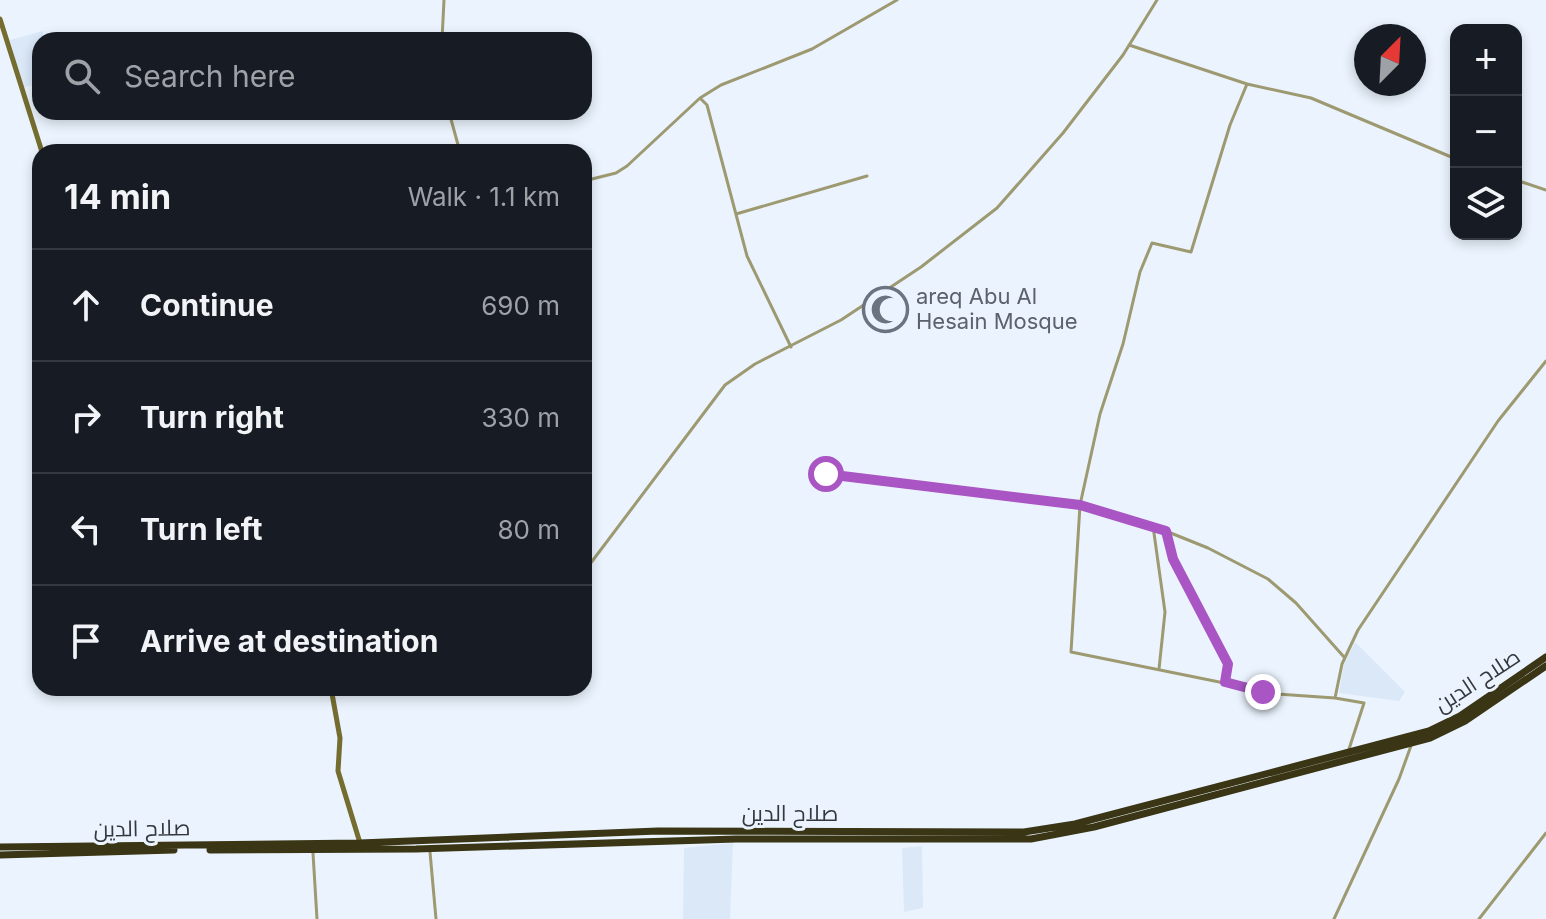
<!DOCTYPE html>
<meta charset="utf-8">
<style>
:root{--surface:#171b24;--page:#20242c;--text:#f1f3f6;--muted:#9ea1a6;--line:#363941}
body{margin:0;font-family:Inter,Cairo,sans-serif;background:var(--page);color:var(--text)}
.controls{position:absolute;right:24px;top:24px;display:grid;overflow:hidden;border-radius:16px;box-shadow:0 4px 12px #0003}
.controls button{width:72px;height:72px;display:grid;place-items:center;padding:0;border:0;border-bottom:2px solid var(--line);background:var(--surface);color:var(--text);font:40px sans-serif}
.compass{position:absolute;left:1354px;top:24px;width:72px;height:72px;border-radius:50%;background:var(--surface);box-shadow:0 4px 12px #0003;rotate:24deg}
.stop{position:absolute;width:24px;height:24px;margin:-18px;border:6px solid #a955c3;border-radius:50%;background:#fff}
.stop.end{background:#a955c3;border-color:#fff;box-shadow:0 2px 8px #0008}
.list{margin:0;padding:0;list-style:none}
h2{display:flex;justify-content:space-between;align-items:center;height:104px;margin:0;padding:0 32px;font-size:34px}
h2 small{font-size:26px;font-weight:400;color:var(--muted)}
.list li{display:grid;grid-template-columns:52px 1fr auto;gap:24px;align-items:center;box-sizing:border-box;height:112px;padding:0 32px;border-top:2px solid var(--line)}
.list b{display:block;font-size:30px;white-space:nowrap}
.list em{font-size:26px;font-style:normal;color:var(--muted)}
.icon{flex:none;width:44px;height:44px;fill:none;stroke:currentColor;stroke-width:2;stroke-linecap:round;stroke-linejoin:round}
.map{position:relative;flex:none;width:1546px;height:919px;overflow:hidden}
.search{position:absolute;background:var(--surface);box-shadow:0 4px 12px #0003;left:32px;top:32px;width:560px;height:88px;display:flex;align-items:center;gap:20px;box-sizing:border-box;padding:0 28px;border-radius:24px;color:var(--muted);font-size:30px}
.panel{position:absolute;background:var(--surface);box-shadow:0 4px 12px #0003;left:32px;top:144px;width:560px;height:552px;border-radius:24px}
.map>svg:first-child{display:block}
</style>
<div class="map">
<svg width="1546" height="919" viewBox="0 0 1546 919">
<rect width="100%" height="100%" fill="#ebf4fe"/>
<path fill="#dae8f8" d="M 43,31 L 40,83 L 22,88 L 10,40 Z
M 1355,642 L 1405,692 L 1399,701 L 1339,693 L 1344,664 Z
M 733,843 L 730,919 L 683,919 L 684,848 Z
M 922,846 L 923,908 L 904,912 L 902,848 Z"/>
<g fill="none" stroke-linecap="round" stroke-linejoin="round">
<path stroke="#9d9971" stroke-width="3" d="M 442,40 L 444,0
M 1129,45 L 1247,84 L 1311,98 L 1456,159
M 700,98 L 707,105 L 747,256 L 791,347
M 449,112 L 460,152
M 1516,180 L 1546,190
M 584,181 L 616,173 L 627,166 L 700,98 L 721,85 L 812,49 L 897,0
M 736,214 L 867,176
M 826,474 L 1080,505 L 1136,519 L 1208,548 L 1268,579 L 1296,603 L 1344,657
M 1153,526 L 1165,612 L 1159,669
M 1166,533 L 1173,559 L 1228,664 L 1225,682
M 584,572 L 725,385 L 755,364 L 841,320 L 921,267 L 997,208 L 1063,133 L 1123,55 L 1157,0
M 1244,687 L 1071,652 L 1080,505 L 1100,414 L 1123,344 L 1140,272 L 1152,243 L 1191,252 L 1230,125 L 1247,84
M 1244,687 L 1277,694 L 1335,698
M 333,693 L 353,688
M 1349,749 L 1364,703 L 1335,698 L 1342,664 L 1358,630 L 1498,421 L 1546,361
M 430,852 L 436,919
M 313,853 L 317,919
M 1334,919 L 1399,779 L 1412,743
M 1479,919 L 1546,833"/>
<path stroke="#756d2f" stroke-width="5" d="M 0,19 L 42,152
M 331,688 L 340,738 L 338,771 L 360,843"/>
<path stroke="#393515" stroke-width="7" d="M 0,847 L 360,843 L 658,831 L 1024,832 L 1075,824 L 1429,731 L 1460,716 L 1546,657
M 210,850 L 416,849 L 736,839 L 1031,839 L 1094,827 L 1430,738 L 1465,721 L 1546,666
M 0,855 L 174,850"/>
</g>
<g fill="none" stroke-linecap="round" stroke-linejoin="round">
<path stroke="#a955c3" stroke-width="10" d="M 826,474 L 1080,505 L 1166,531 L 1173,559 L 1228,664 L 1225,682 L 1263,692"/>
</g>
<defs>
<symbol id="mosque-ring" viewBox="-11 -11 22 22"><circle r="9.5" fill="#ebf4fe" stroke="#6b7280" stroke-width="1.5"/><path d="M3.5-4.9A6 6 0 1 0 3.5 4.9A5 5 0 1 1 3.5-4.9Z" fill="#6b7280"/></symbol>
</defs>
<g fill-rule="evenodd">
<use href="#mosque-ring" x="860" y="284" width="51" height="51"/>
</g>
<g text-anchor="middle" stroke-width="6" stroke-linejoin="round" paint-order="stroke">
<g font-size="22" fill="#5b616d" stroke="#ebf4fe" text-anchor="start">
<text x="916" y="304">areq Abu Al<tspan x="916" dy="25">Hesain Mosque</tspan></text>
</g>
<g font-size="22" fill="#34373b" stroke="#ebf4fe">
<text transform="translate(1477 680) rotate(-33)" y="8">صلاح الدين</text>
<text x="790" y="821">صلاح الدين</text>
<text transform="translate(142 828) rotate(-1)" y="8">صلاح الدين</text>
</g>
</g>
</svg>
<div class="controls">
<button>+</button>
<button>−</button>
<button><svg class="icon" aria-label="layers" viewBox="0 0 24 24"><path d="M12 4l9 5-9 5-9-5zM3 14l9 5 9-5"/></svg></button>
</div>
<svg class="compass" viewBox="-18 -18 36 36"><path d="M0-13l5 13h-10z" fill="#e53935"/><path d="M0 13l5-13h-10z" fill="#9ea1a6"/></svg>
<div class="stop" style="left:826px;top:474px"></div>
<div class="stop end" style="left:1263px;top:692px"></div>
<div class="search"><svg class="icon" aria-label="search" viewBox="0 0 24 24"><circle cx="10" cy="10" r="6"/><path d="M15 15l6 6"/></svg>Search here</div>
<section class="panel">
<h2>14 min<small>Walk · 1.1 km</small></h2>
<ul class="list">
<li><svg class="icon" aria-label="ahead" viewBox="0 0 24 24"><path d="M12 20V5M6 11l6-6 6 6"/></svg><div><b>Continue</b></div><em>690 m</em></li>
<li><svg class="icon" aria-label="right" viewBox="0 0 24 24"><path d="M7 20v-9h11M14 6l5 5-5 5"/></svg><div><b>Turn right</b></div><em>330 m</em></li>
<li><svg class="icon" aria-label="left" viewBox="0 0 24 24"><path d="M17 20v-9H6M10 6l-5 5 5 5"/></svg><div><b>Turn left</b></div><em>80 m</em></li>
<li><svg class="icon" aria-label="arrive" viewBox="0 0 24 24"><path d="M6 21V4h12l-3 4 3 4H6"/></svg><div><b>Arrive at destination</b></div></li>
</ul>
</section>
</div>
